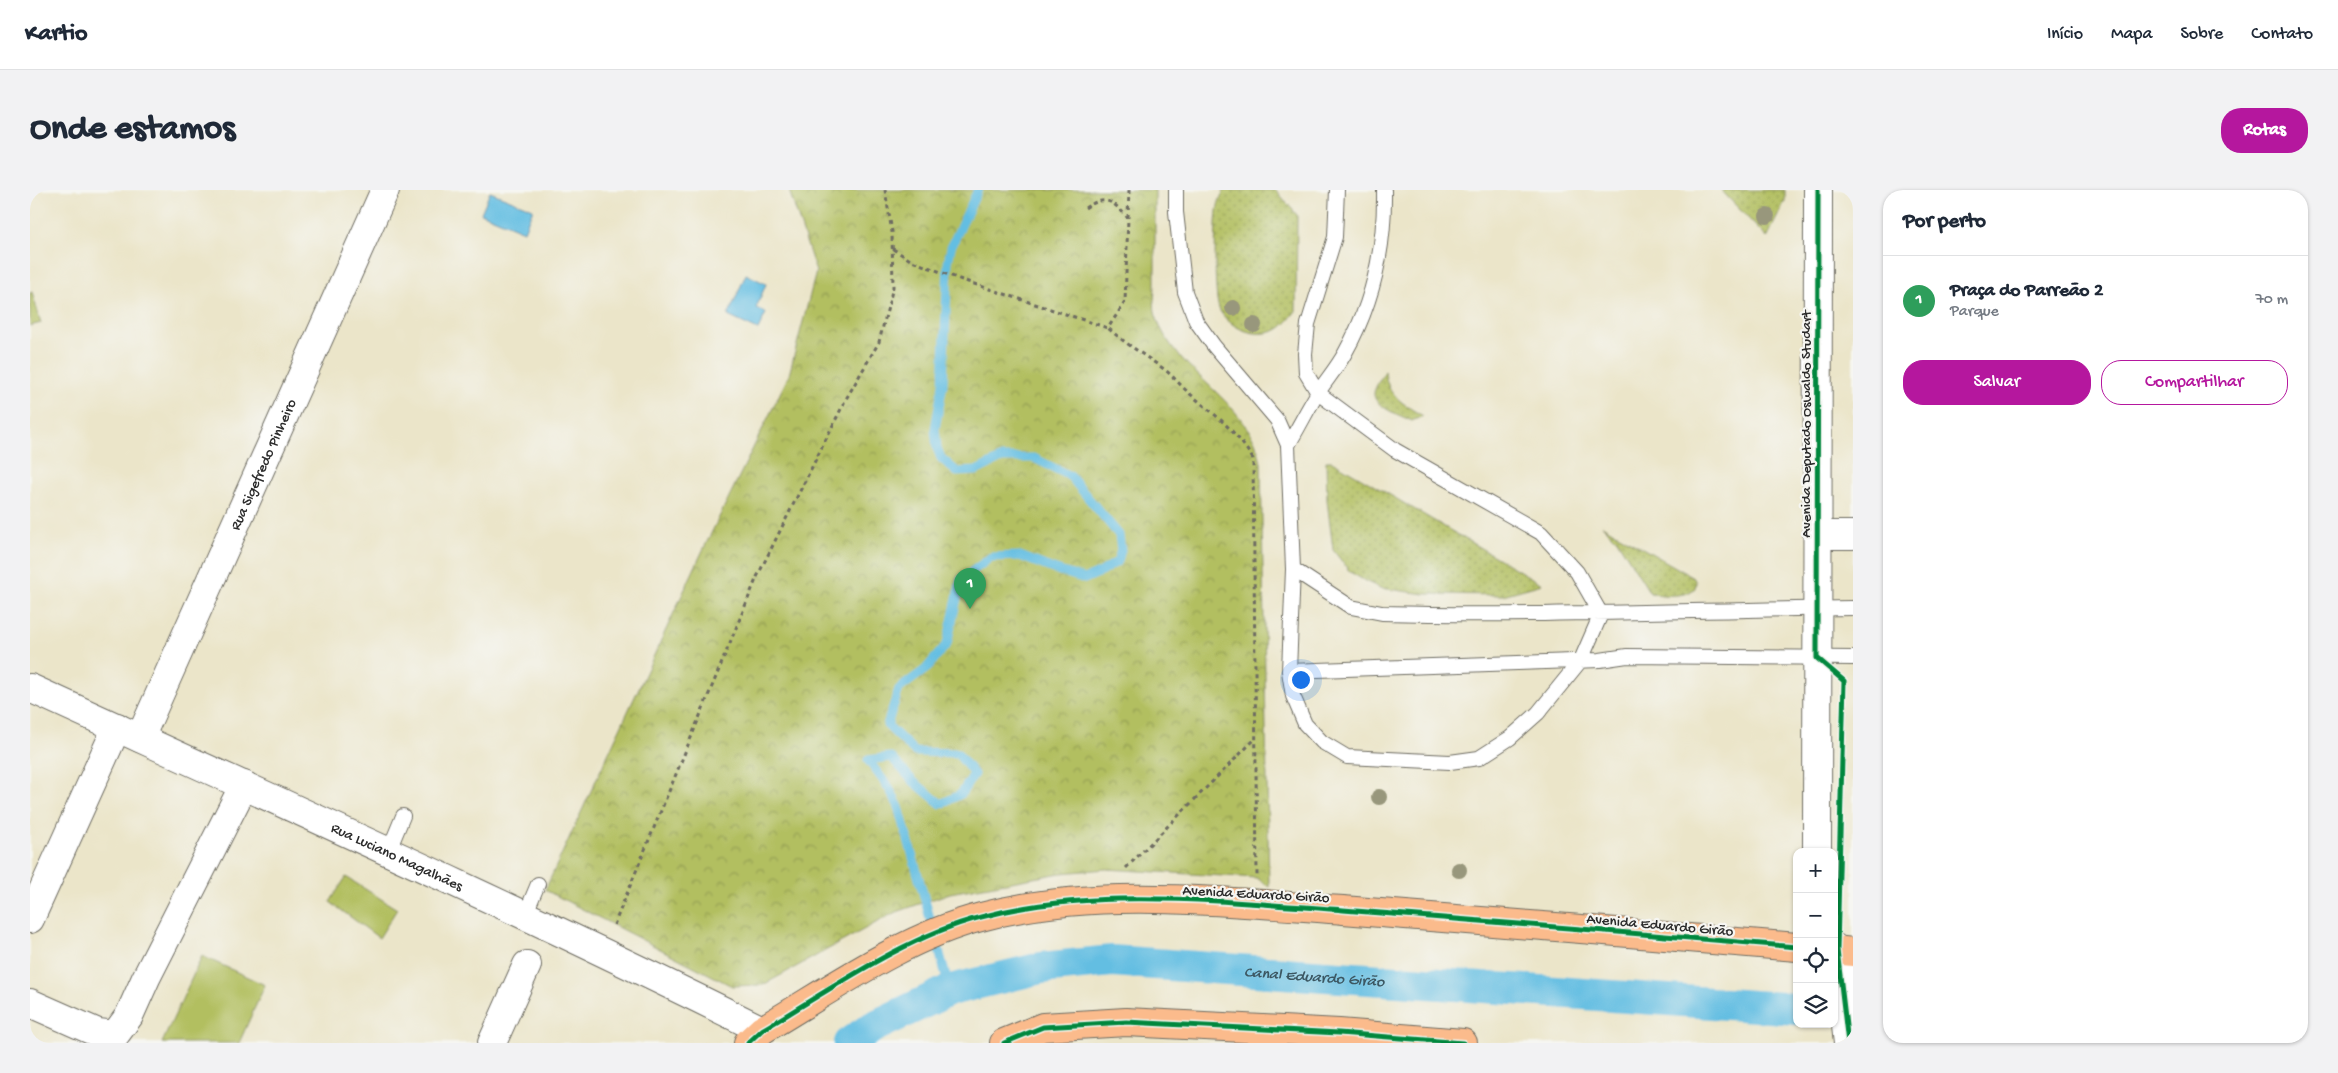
<!DOCTYPE html>
<html lang="pt">
<meta charset="utf-8">
<style>
:root{--surface:#fff;--page:#f2f2f3;--text:#1f2937;--muted:#747a83;--line:#e0e1e3;--accent:#b5179e}
body{margin:0;font-family:"Gochi Hand",sans-serif;background:var(--page);color:var(--text)}
.controls{position:absolute;right:15px;bottom:15px;display:grid;overflow:hidden;border-radius:10px;box-shadow:0 1px 4px #0004}
.controls button{width:45px;height:45px;display:grid;place-items:center;padding:0;border:0;border-bottom:1px solid var(--line);background:var(--surface);color:var(--text);font:25px sans-serif}
.you{position:absolute;left:1270px;top:489px;width:18px;height:18px;margin:-12px;border:4px solid #fff;border-radius:50%;background:#1a73e8;box-shadow:0 0 0 8px #1a73e833}
.badge{display:grid;place-items:center;width:32px;height:32px;border-radius:50%;background:var(--accent);color:#fff;font-size:16px;font-weight:700}
.pin{position:absolute;translate:-50% -41px;filter:drop-shadow(0 1px 2px #0008)}
.pin::after{content:'';position:absolute;top:26px;width:18px;height:15px;background:inherit;clip-path:polygon(0 0,100% 0,50% 100%)}
.list{margin:0;padding:0;list-style:none}
h2{display:flex;justify-content:space-between;align-items:center;height:65px;margin:0;padding:0 20px;font-size:21px}
h2 small{font-size:16px;font-weight:400;color:var(--muted)}
.list li{display:grid;grid-template-columns:32px 1fr auto;gap:15px;align-items:center;box-sizing:border-box;height:90px;padding:0 20px;border-top:1px solid var(--line)}
.list b{display:block;font-size:19px;white-space:nowrap}
.list p{margin:0;font-size:16px;white-space:nowrap;color:var(--muted)}
.list em{font-size:16px;font-style:normal;color:var(--muted)}
.actions{display:flex;gap:10px;padding:15px 20px}
.actions a{flex:1;padding:11px 0;border:1px solid var(--accent);border-radius:20px;text-align:center;font-size:18px;color:var(--accent)}
.actions .main{background:var(--accent);color:#fff}
.icon{flex:none;width:28px;height:28px;fill:none;stroke:currentColor;stroke-width:2;stroke-linecap:round;stroke-linejoin:round}
.map{position:relative;flex:none;width:1823px;height:853px;overflow:hidden;border-radius:20px}
header{display:flex;align-items:center;gap:30px;box-sizing:border-box;height:70px;padding:0 25px;background:var(--surface);border-bottom:1px solid var(--line)}
header strong{font-size:24px}
nav{display:flex;gap:28px;margin-inline-start:auto;font-size:18px}
.intro{display:flex;align-items:center;justify-content:space-between;box-sizing:border-box;height:120px;padding:0 30px}
h1{margin:0;font-size:35px}
.button{padding:12px 22px;border-radius:20px;background:var(--accent);color:#fff;font-size:18px;font-weight:700}
main{display:flex;gap:30px;padding:0 30px}
aside{flex:1;background:var(--surface);border-radius:20px;box-shadow:0 1px 4px #0004}
.map>svg:first-child{display:block}
</style>
<header>
<strong>Kartio</strong>
<nav><a>Início</a><a>Mapa</a><a>Sobre</a><a>Contato</a></nav>
</header>
<div class="intro"><h1>Onde estamos</h1><a class="button">Rotas</a></div>
<main>
<div class="map">
<svg width="1823" height="853" viewBox="0 0 1823 853">
<defs>
<pattern id="grass-dots" width="8" height="8" patternUnits="userSpaceOnUse" patternTransform="scale(1.25)"><rect width="8" height="8" fill="#b2bf61"/><path d="M2 2h.1M6 6h.1" fill="none" stroke="#919b50" stroke-width="1.8" stroke-linecap="round"/></pattern>
<pattern id="park-crowns" width="20" height="18" patternUnits="userSpaceOnUse" patternTransform="scale(1.25)"><rect width="20" height="18" fill="#b2bf61"/><path d="M2 6a3 3 0 1 1 6 0M12 15a3 3 0 1 1 6 0" fill="none" stroke="#919b50"/></pattern>
</defs>
<rect width="100%" height="100%" fill="#f6f6f2"/>
<filter id="ink" filterUnits="userSpaceOnUse"><feTurbulence type="fractalNoise" baseFrequency=".02" numOctaves="2"/><feDisplacementMap in="SourceGraphic" scale="10" xChannelSelector="R" yChannelSelector="G"/><feConvolveMatrix kernelMatrix="1 2 1 2 8 2 1 2 1" color-interpolation-filters="sRGB"/></filter>
<filter id="wash" filterUnits="userSpaceOnUse"><feTurbulence type="fractalNoise" baseFrequency=".0096" numOctaves="4" result="noise"/><feDisplacementMap in="SourceGraphic" scale="20" xChannelSelector="R" yChannelSelector="G"/><feGaussianBlur stdDeviation="1.12" result="paint"/><feColorMatrix in="noise" values="0 0 0 0 0 0 0 0 0 0 0 0 0 0 0 0 0 1.4 0 .05"/><feComposite in="paint" operator="in"/></filter>
<g filter="url(#wash)">
<rect width="100%" height="100%" fill="#ebe5c9"/>
<path fill="url(#grass-dots)" stroke="#6e7546" d="M 1195,0 L 1246,0 L 1267,25 L 1266,121 C 1260,128 1255,136 1247,140 C 1226,149 1201,139 1190,121 C 1183,109 1185,37 1187,21 C 1188,14 1190,6 1195,0 Z
M 1691,0 L 1755,0 L 1755,11 L 1737,48 Z
M 1355,181 C 1356,204 1374,215 1393,226 L 1382,231 C 1372,226 1343,217 1344,203 C 1345,196 1352,187 1355,181 Z
M 1296,271 L 1302,271 L 1512,394 L 1473,405 L 1395,404 L 1350,398 L 1335,391 L 1320,382 L 1303,360 L 1297,310 Z
M 1572,335 L 1663,387 L 1666,392 L 1665,398 C 1656,408 1632,406 1620,403 L 1587,350 Z"/>
<path fill="url(#park-crowns)" stroke="#6e7546" d="M 759,0 L 1125,0 C 1125,31 1125,61 1125,92 C 1125,102 1123,117 1126,126 C 1143,183 1222,211 1231,273 L 1239,697 L 1227,688 L 1076,679 L 1031,683 L 920,703 L 864,723 L 733,795 L 702,796 L 515,700 L 673,360 L 759,185 L 786,82 Z"/>
<path fill="#b2bf61" stroke="#6e7546" d="M 2,102 L 11,133 L 0,136 L 0,103 Z
M 316,687 L 367,719 L 349,748 L 300,712 Z
M 172,766 L 235,795 L 209,853 L 132,853 Z"/>
<path fill="#64bee2" stroke="#487486" d="M 460,2 L 503,19 L 494,41 L 451,23 Z
M 716,84 L 736,94 L 726,118 L 736,123 L 728,140 L 698,126 Z"/>
<g fill="none" stroke-linecap="round" stroke-linejoin="round">
<path stroke="#64bee2" stroke-width="9" d="M 920,800 L 869,617 L 859,598 L 838,570 L 861,567 L 883,591 L 911,614 L 931,604 L 944,584 L 927,563 L 885,562 L 857,535 L 869,499 L 896,479 L 917,454 L 931,390 L 961,367 L 990,366 L 1023,379 L 1055,389 L 1071,382 L 1088,371 L 1091,360 L 1089,345 L 1040,286 L 1004,268 L 972,268 L 946,281 L 927,282 L 911,268 L 907,258 L 905,239 L 913,194 L 918,73 L 921,57 L 948,0"/>
<path stroke="#64bee2" stroke-width="32" id="s1" d="M 819,853 L 843,837 L 920,800 L 1011,778 L 1082,771 L 1767,819"/>
</g>
</g>
<g filter="url(#ink)">
<g fill="none" stroke-linecap="round" stroke-linejoin="round">
<defs>
<path id="service" d="M 1146,0 L 1146,22 L 1155,102 L 1166,131 L 1184,156 L 1247,230 L 1258,255 L 1263,379 L 1259,481 L 1263,506 L 1275,534 L 1292,552 L 1317,567 L 1420,572 L 1449,568 L 1480,548 L 1508,523 L 1551,470 L 1571,424
M 1307,0 L 1305,47 L 1278,134 L 1275,164 L 1276,183 L 1288,203 L 1365,260 L 1511,343 L 1547,382 L 1571,424
M 1258,255 C 1269,237 1278,218 1289,201 C 1298,188 1308,176 1315,163 C 1343,113 1355,56 1354,0
M 1263,379 L 1321,417 L 1352,423 C 1509,427 1666,420 1823,418
M 1259,481 L 1570,470 L 1597,466 L 1823,468
M 359,660 L 373,626
M 495,725 L 508,694"/>
<g id="minor">
<path id="s2" d="M 0,498 C 245,610 491,720 732,840"/>
<path id="s3" d="M 110,548 L 355,0"/>
<path d="M 0,729 L 87,537"/>
<path d="M 0,813 L 68,843 L 85,845 L 99,826 L 116,788 L 214,595"/>
<path d="M 462,853 L 497,775"/>
</g>
<path id="tertiary" d="M 1788,345 L 1823,345
M 1787,662 L 1788,0
M 1804,757 L 1807,760 L 1818,853"/>
<path id="primary" d="M 1804,760 L 1823,762
M 718,853 L 732,840 C 800,800 874,747 951,727 C 1065,696 1197,712 1313,720 C 1464,731 1616,745 1767,757
M 974,853 L 1013,837 L 1096,832 L 1309,843 L 1433,853"/>
</defs>
<use href="#service" stroke="#6e6c62" stroke-width="16"/>
<use href="#minor" stroke="#6e6c62" stroke-width="30"/>
<use href="#tertiary" stroke="#6e6c62" stroke-width="30"/>
<use href="#primary" stroke="#6e6c62" stroke-width="30"/>
<path stroke="#6e6c62" stroke-width="3" stroke-dasharray="4 4" stroke-linecap="butt" d="M 1099,0 L 1095,112 L 1078,138 C 1096,154 1114,165 1134,179 C 1143,186 1150,195 1159,203 C 1187,227 1202,236 1223,269 L 1227,686
M 1055,18 C 1075,5 1082,10 1097,27
M 863,59 L 882,71 L 932,90 L 1078,138
M 1096,678 L 1226,548
M 584,735 L 727,387 L 816,209 L 849,152 L 863,97 L 862,42 L 855,0"/>
<use href="#service" stroke="#fff" stroke-width="14"/>
<use href="#minor" stroke="#fff" stroke-width="28"/>
<use href="#tertiary" stroke="#fff" stroke-width="28"/>
<use href="#primary" stroke="#fbbb8c" stroke-width="28"/>
<defs>
<path id="cycleway" d="M 1788,0 L 1787,468 L 1814,491
M 1814,491 L 1807,760 L 1818,853
M 718,853 L 732,840 C 800,800 874,747 951,727 C 1065,696 1197,712 1313,720 C 1464,731 1616,745 1767,757
M 974,853 L 1013,837 L 1096,832 L 1309,843 L 1433,853"/>
</defs>
<use href="#cycleway" stroke="#f6f6f2" stroke-width="8"/>
<use href="#cycleway" stroke="#00873e" stroke-width="5"/>
</g>
<g fill="#98977b">
<circle cx="1737" cy="26" r="8"/>
<circle cx="1203" cy="118" r="8"/>
<circle cx="1224" cy="135" r="8"/>
<circle cx="1349" cy="607" r="8"/>
<circle cx="1429" cy="680" r="8"/>
</g>
</g>
<g text-anchor="middle" stroke-width="4.5" stroke-linejoin="round" paint-order="stroke">
<g font-size="15" fill="#2b2b2b" stroke="#f6f6f2">
<text transform="translate(1775 234) rotate(-90)" y="5">Avenida Deputado Oswaldo Studart</text>
<text dy="5" stroke="none"><textPath href="#s3" startOffset="300">Rua Sigefredo Pinheiro</textPath></text>
<text dy="5" stroke="none"><textPath href="#s2" startOffset="404">Rua Luciano Magalhães</textPath></text>
<text transform="translate(1226 703) rotate(3)" y="5">Avenida Eduardo Girão</text>
<text transform="translate(1630 734) rotate(5)" y="5">Avenida Eduardo Girão</text>
</g>
<g font-size="16" font-style="italic" fill="#3c5762" stroke="#f6f6f2">
<text dy="6" stroke="none"><textPath href="#s1" startOffset="482">Canal Eduardo Girão</textPath></text>
</g>
</g>
</svg>
<div class="controls">
<button>+</button>
<button>−</button>
<button><svg class="icon" aria-label="locate" viewBox="0 0 24 24"><circle cx="12" cy="12" r="6"/><path d="M12 2v4M12 18v4M2 12h4M18 12h4"/></svg></button>
<button><svg class="icon" aria-label="layers" viewBox="0 0 24 24"><path d="M12 4l9 5-9 5-9-5zM3 14l9 5 9-5"/></svg></button>
</div>
<div class="you"></div>
<div class="pin badge" style="left:940px;top:419px;background:#2e9e5b">1</div>
</div>
<aside>
<h2>Por perto<small></small></h2>
<ul class="list">
<li><span class="badge" style="background:#2e9e5b">1</span><div><b>Praça do Parreão 2</b><p>Parque</p></div><em>70 m</em></li>
</ul>
<div class="actions"><a class="main">Salvar</a><a>Compartilhar</a></div>
</aside>
</main>
